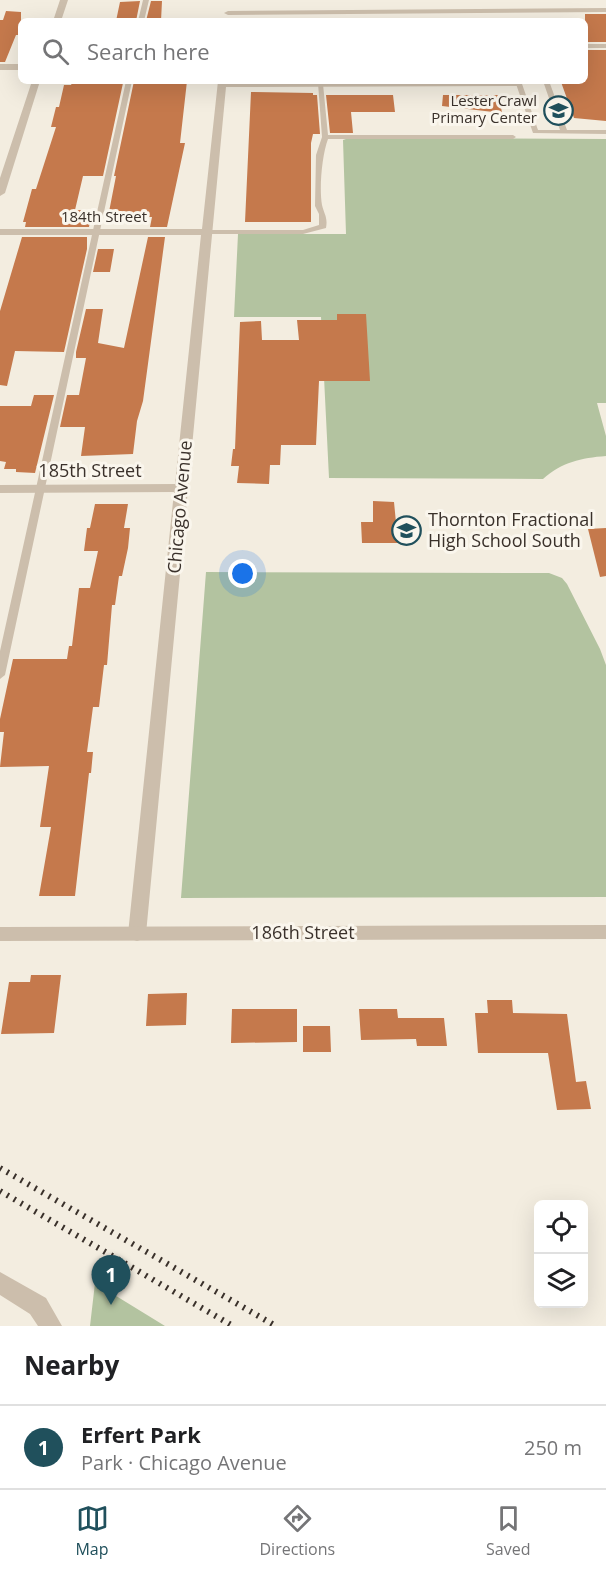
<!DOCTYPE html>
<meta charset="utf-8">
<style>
:root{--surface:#fff;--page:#f2f2f2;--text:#202124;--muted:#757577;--line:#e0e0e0;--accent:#20505c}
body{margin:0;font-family:"Open Sans",sans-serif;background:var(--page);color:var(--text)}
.controls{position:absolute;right:18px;bottom:18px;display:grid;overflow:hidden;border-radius:9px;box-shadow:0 6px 24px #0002}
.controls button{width:54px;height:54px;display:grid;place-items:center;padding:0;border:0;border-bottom:2px solid var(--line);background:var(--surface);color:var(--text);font:30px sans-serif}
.you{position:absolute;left:243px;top:574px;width:21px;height:21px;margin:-15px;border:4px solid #fff;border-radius:50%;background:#1a73e8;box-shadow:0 0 0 9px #1a73e833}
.badge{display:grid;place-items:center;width:39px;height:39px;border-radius:50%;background:var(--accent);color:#fff;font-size:20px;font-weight:700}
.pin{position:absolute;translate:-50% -50px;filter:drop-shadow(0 2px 3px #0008)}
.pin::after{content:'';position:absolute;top:32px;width:21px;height:18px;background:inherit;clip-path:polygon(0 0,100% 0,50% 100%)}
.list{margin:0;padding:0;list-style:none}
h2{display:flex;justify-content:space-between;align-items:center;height:78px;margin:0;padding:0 24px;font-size:26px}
h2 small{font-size:20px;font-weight:400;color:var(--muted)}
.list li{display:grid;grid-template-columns:39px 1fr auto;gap:18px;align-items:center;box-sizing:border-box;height:84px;padding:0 24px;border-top:2px solid var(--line)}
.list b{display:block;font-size:22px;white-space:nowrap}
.list p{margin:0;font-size:20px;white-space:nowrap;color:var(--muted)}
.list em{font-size:20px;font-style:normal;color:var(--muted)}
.icon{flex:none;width:33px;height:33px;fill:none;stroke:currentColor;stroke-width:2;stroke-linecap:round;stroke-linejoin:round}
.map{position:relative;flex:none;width:606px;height:1326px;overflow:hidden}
.search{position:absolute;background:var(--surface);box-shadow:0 6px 24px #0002;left:18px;right:18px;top:18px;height:66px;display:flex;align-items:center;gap:15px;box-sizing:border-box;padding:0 21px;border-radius:9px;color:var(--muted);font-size:22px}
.sheet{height:162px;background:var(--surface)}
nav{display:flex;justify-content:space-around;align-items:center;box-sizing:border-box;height:84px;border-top:2px solid var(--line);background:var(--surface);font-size:16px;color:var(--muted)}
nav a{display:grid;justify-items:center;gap:3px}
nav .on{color:var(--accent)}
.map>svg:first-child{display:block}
</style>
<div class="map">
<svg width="606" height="1326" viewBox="0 0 606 1326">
<rect width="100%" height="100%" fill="#f3ede0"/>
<path fill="#b3c3a0" d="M 349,138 L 606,139 L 606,403 L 597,403 L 606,436 L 606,456 C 581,458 562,462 543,479 L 329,478 L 321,317 L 234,317 L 238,234 L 346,234 L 343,140 Z
M 206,572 L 549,573 L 562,578 L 567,584 L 600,649 L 606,665 L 606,897 L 181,898 Z
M 95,1283 L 165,1326 L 90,1326 Z"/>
<path fill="#c5794c" d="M 140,1 L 136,21 L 116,21 L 120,2 Z
M 151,1 L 162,1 L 161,21 L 146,21 Z
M 6,11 L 21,12 L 21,35 L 16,35 L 5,62 L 0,62 L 0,20 L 3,20 Z
M 585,14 L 606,14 L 606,42 L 585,42 Z
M 585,50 L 606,50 L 606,121 L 574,118 L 561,82 L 585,81 Z
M 73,81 L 90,81 L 89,84 L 123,83 L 103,176 L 83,176 L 75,210 L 92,210 L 89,227 L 25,227 L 26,222 L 23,222 L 32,189 L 36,189 L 56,127 L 51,127 L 56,107 L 59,107 L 64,85 L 71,85 Z
M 134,81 L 187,81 L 180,143 L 185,143 L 167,227 L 150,227 L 152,217 L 108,217 L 116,176 L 114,176 Z
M 251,92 L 313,93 L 313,95 L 317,95 L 320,134 L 313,134 L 311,143 L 311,222 L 245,222 Z
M 326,95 L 393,95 L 395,112 L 351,112 L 353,133 L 330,133 Z
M 443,95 L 499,95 L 502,113 L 442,106 Z
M 22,237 L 87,237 L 87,249 L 64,352 L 15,351 L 7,386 L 0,385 L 0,311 Z
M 148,237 L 165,237 L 143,401 L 137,421 L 133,454 L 81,456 L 85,427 L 60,427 L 67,395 L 79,395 L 86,358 L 76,358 L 76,352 L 86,309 L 103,309 L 98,343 L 124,348 Z
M 98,249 L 114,249 L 110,272 L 93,272 Z
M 337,314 L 366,314 L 370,381 L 319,381 L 316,445 L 281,445 L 280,465 L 270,465 L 269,484 L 237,483 L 239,466 L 231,466 L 233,449 L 235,449 L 240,322 L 261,321 L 262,340 L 299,340 L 297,320 L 337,320 Z
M 34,395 L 54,395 L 35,473 L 16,472 L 16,469 L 4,469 L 6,462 L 0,461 L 0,406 L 31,406 Z
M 373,501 L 394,502 L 398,543 L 362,543 L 361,522 L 373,522 Z
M 95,504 L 128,504 L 124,528 L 130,528 L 128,548 L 122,576 L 119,576 L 115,605 L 112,605 L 107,665 L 104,665 L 99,707 L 93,707 L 87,752 L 93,752 L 91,773 L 89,773 L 75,896 L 39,896 L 51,827 L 40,827 L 49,766 L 0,767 L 4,732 L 0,732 L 0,719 L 13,659 L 67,659 L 69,646 L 72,646 L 79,588 L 90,588 L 98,551 L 84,551 L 87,528 L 90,528 Z
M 606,528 L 606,576 L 600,577 L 588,529 Z
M 31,975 L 61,975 L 54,1033 L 1,1034 L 9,982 L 30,982 Z
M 187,993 L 186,1025 L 146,1026 L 148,994 Z
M 487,1000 L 512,1000 L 513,1013 L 567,1014 L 576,1082 L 586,1081 L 591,1109 L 557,1110 L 548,1053 L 478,1053 L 475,1013 L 488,1013 Z
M 232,1009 L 297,1009 L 297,1042 L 231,1043 Z
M 359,1009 L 397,1009 L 398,1018 L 444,1018 L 447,1046 L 417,1046 L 416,1039 L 361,1040 Z
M 303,1026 L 330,1026 L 331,1052 L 303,1052 Z"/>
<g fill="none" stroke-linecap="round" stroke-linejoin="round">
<path fill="#ccbeac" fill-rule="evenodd" d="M 143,0 L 149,0 L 144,21 L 138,21 Z
M 585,44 L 606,44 L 606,48 L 585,48 Z
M 126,81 L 132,81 L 5,675 L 0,679 L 0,651 Z
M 515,81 L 521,81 L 538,130 L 560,130 L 543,81 L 549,81 L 567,130 L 606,130 L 606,134 L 533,133 Z
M 318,83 L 323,84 L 328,135 L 513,135 L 516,137 L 513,139 L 328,139 C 322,155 319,188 322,205 C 324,214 328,217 326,228 L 303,234 L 205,234 L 204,232 L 208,230 L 303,230 L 319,225 L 319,214 L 315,206 L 316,155 L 322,137 Z"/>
<path fill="#ccbeac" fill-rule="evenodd" d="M 60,0 L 68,0 L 61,21 L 53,21 Z
M 606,8 L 606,12 L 228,15 L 224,13 L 228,11 Z
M 0,64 L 21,64 L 21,70 L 0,70 Z
M 32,81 L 40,81 L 5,193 L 0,196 L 0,178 Z
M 218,81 L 520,81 L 522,83 L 518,86 L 226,87 L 146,934 L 143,939 L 137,941 L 131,939 L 128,934 L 174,492 L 0,493 L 0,485 L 175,484 L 201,235 L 0,235 L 0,229 L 202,229 Z
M 0,1272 L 46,1298 L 62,1326 L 38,1326 L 30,1314 L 0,1295 Z"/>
<path fill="#ccbeac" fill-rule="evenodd" d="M 606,925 L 606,939 L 0,941 L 0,927 Z"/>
<path stroke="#3a312b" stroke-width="6" stroke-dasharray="2 6" stroke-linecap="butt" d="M 0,1168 L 276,1326
M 0,1191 L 233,1326"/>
</g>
<defs>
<symbol id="school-ring" viewBox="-11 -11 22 22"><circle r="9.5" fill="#faf6ed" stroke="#20505c" stroke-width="1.5"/><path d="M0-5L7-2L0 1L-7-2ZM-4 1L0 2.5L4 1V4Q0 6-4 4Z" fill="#20505c"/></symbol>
</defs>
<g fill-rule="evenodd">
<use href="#school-ring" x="542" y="94" width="33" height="33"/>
<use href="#school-ring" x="390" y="514" width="33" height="33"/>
</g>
<g text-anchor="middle" stroke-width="6" stroke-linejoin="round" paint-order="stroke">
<g font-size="15" fill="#3a312b" stroke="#faf6ed" text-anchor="end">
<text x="537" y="106">Lester Crawl<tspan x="537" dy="17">Primary Center</tspan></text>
</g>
<g font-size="15" fill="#3a312b" stroke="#faf6ed">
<text x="104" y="222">184th Street</text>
</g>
<g font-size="18" fill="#3a312b" stroke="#faf6ed">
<text x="90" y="477">185th Street</text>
<text transform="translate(180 507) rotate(-85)" y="6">Chicago Avenue</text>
<text x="303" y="939">186th Street</text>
</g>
<g font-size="18" fill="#3a312b" stroke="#faf6ed" text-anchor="start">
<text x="428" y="526">Thornton Fractional<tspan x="428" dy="21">High School South</tspan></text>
</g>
</g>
</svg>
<div class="controls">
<button><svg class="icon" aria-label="locate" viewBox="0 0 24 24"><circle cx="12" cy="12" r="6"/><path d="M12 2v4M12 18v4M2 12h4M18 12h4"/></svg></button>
<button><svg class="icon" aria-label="layers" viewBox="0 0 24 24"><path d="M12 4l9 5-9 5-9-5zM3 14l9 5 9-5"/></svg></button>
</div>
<div class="you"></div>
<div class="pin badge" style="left:111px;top:1305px">1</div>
<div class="search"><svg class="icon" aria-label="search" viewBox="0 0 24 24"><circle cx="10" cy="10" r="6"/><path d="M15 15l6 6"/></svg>Search here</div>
</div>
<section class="sheet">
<h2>Nearby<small></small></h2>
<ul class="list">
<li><span class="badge">1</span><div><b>Erfert Park</b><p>Park · Chicago Avenue</p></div><em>250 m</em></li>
</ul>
</section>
<nav>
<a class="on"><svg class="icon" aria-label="map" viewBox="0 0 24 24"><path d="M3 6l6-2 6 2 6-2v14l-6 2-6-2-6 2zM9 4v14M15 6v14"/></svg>Map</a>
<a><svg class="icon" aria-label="directions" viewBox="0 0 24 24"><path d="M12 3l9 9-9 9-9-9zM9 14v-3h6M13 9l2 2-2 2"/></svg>Directions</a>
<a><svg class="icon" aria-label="saved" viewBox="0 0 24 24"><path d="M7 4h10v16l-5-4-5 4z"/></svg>Saved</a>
</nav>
